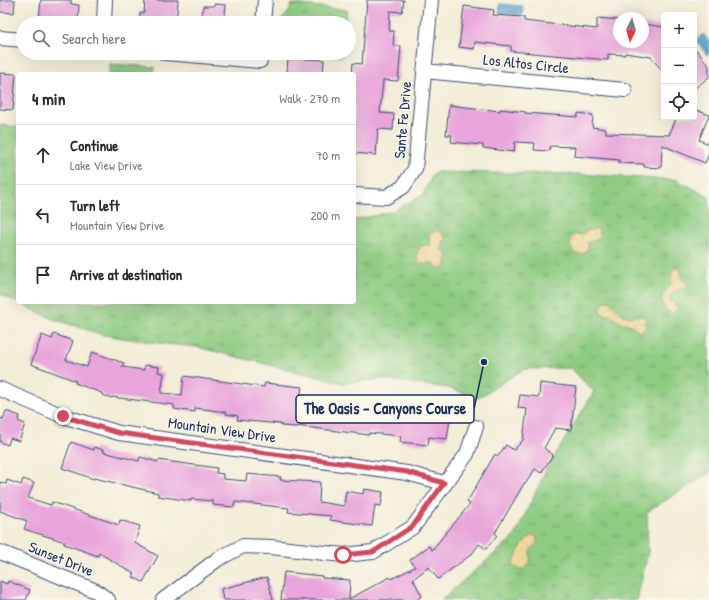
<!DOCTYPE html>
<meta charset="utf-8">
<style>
:root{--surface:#fff;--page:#f7f7f7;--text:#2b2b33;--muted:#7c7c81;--line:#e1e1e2}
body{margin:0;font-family:"Patrick Hand",sans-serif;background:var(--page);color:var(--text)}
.controls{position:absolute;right:12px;top:12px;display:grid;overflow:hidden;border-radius:4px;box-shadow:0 4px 16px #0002}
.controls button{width:36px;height:36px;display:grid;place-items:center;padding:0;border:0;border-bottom:1px solid var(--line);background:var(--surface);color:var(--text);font:20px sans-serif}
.compass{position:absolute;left:613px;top:12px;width:36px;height:36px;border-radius:50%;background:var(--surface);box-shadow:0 4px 16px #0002;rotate:185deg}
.stop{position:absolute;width:12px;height:12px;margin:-9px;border:3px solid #d1495b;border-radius:50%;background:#fff}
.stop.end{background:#d1495b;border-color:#fff;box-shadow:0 1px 4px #0008}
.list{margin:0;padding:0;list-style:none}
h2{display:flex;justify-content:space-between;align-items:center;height:52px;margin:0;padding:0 16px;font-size:17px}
h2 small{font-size:13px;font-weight:400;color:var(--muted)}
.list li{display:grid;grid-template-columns:26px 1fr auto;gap:12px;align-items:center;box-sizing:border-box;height:60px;padding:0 16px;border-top:1px solid var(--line)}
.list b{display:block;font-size:15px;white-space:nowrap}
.list p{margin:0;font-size:13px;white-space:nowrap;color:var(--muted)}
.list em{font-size:13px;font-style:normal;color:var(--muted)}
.icon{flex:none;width:22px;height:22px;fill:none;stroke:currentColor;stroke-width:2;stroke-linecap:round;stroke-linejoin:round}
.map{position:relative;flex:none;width:709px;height:600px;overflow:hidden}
.search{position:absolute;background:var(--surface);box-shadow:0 4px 16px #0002;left:16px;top:16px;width:340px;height:44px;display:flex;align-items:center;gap:10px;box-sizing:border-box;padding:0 14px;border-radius:22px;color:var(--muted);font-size:15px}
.panel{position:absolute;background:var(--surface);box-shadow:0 4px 16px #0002;left:16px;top:72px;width:340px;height:232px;border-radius:4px}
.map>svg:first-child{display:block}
</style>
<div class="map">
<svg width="709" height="600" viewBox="0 0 709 600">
<defs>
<pattern id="grass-tufts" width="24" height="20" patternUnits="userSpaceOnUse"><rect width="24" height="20" fill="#8fcc82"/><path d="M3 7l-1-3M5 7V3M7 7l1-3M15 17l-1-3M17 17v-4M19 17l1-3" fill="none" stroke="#74a66e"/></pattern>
<pattern id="sand-dots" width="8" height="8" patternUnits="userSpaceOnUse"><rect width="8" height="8" fill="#eeda9e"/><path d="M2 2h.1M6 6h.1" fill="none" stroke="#ccbb8a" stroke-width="1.8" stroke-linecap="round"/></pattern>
</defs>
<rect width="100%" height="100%" fill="#fbf7ec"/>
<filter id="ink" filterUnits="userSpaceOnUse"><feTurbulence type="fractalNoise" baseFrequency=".025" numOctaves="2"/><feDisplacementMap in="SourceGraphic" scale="8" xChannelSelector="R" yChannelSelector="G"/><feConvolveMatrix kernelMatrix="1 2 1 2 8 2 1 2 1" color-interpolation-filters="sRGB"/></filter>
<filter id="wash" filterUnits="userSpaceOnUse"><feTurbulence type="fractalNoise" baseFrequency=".012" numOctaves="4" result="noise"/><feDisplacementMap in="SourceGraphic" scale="16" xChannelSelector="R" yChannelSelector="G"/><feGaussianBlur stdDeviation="0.9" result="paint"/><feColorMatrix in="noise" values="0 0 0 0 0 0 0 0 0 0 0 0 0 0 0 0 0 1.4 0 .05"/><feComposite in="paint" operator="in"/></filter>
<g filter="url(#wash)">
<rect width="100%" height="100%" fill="#f2edd7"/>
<path fill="url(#grass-tufts)" stroke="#557e70" d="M 292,4 L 347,10 L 345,23 L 279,23 L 288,13 Z
M 308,53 L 342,53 L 342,57 Z
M 110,64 L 155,67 L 154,74 L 109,74 Z
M 0,125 L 18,127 L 18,302 L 354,302 L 354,220 L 391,212 L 423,195 L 434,172 L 574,174 L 677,180 L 709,197 L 709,473 L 647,512 L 648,552 L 637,600 L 441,600 L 515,536 L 546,470 L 594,392 L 571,368 L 524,369 L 478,398 L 448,388 L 382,379 L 343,383 L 197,347 L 157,343 L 104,335 L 53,319 L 0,294 Z"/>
<path fill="url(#sand-dots)" stroke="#84847e" d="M 597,228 L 599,230 L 600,238 L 588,243 L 588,250 C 577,260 567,250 571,237 L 576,234 L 582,235 L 587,230 L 592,230 Z
M 434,231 L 440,231 L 445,237 C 445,242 441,247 441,250 L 447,253 L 448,256 L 446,260 L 446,267 L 442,269 L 438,268 L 433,262 C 430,263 426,264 423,264 C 414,264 416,249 422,246 C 425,244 427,246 431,245 L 429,239 L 429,234 Z
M 674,268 L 678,268 L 681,270 L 682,279 L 686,282 L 687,285 C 681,290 674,290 670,297 L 670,300 L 677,306 L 677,308 L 673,314 C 663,312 659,299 665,291 C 667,288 670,287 671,284 C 673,277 669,276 674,268 Z
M 605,301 L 609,301 C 614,305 619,313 626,316 C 632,318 647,311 646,323 C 646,327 644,329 642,332 L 638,331 L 632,325 L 621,323 L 611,316 L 602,314 L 600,309 Z
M 533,535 L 537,537 L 537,544 L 530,550 L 530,562 L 524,569 L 518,569 L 513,566 L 513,563 C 518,553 522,540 533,535 Z"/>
<path fill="#52a3cc" stroke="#366995" d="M 500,4 L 523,6 L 523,15 L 499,13 Z
M 703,34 L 709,41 L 709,53 L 707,55 L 696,40 Z"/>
<g id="blocks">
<path fill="#e8a4db" d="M 0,0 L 15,0 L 14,13 L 0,12 Z
M 41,0 L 71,0 L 71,4 L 79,5 L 78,23 L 39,20 Z
M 145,0 L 178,0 L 176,23 L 139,23 L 140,13 L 144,13 Z
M 367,0 L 404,0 L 402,12 L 390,11 L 389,31 L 394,31 L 393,46 L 401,46 L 398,81 L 383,80 L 380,113 L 394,114 L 393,130 L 378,129 L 376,155 L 354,153 L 354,74 L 352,74 L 353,63 L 362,64 Z
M 214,4 L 226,5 L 224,23 L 201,23 L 203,6 L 214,6 Z
M 464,6 L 494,10 L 493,15 L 524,17 L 524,21 L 597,29 L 597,18 L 619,20 L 619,42 L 643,42 L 643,24 L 664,27 L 664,73 L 651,57 L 625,53 L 625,55 L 608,54 L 608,60 L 511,51 L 511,46 L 475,42 L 474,49 L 459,47 Z
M 694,47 L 709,66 L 709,77 L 694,89 Z
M 288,58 L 324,60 L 323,74 L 291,74 L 291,72 L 287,72 Z
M 0,73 L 16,74 L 13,110 L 0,109 Z
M 449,105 L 500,111 L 500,109 L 526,112 L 525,113 L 578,117 L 578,113 L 593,115 L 592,127 L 606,129 L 606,133 L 669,135 L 677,117 L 694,117 L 694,109 L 709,115 L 699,140 L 709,144 L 709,153 L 705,163 L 662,145 L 661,168 L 644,167 L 644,164 L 619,163 L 619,160 L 574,156 L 575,147 L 550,146 L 549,151 L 534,150 L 535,143 L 515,142 L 514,152 L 483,148 L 483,145 L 451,142 L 452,135 L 446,135 Z
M 54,334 L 73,341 L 66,360 L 87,367 L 92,352 L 124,363 L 122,367 L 144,370 L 145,365 L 159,367 L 158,372 L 164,373 L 161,393 L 182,395 L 184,376 L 264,387 L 265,383 L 302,387 L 300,398 L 353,404 L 354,397 L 405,403 L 406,400 L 452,406 L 447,439 L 429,437 L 428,445 L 400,442 L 401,436 L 369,433 L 369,435 L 297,426 L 297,427 L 281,426 L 281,424 L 237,420 L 238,416 L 226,414 L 226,412 L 195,408 L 195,412 L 174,409 L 174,405 L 112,397 L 112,398 L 102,395 L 102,393 L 75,383 L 76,381 L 31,364 L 42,335 L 52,339 Z
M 540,383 L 576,387 L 571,430 L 555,428 L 544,448 L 553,455 L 541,473 L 535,469 L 526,483 L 525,482 L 495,533 L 497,535 L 486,549 L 479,544 L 472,554 L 438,579 L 429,567 L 413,579 L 422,596 L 416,600 L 281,600 L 284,572 L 322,576 L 322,578 L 350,580 L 349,599 L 390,577 L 391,579 L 415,567 L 410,560 L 429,546 L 432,550 L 470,504 L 467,502 L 495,454 L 498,456 L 506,445 L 514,450 L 523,440 L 527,409 L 518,408 L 520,395 L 539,397 Z
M 6,411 L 20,416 L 18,421 L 25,424 L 19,441 L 10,438 L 8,445 L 0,442 L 0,418 L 3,419 Z
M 71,442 L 94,450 L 94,447 L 104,450 L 103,452 L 139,461 L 140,457 L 158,462 L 158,460 L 217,468 L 216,473 L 223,474 L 223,479 L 246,481 L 247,474 L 281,477 L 280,480 L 320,482 L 319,502 L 344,506 L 346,491 L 363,494 L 364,489 L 383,492 L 381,506 L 375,505 L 372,526 L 330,520 L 331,516 L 288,512 L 289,508 L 235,502 L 234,507 L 213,505 L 213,501 L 191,499 L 191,501 L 158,496 L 158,493 L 94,478 L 94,479 L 62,468 Z
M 23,479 L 34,483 L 28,498 L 51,505 L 52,502 L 119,525 L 120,520 L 140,526 L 135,543 L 158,556 L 143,582 L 133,577 L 135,574 L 99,553 L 98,556 L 64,544 L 65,542 L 24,529 L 27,521 L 0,511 L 0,482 L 6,484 L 7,480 L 21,485 Z
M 267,577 L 273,600 L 223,600 L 221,589 Z
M 0,581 L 7,584 L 8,581 L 30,590 L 26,600 L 0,600 Z"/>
</g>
</g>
<g filter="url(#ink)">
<use href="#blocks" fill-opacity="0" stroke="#3b4c70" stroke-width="1"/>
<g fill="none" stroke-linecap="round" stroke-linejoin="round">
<defs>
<path id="minor" d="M 104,23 L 105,0
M 263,23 L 265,0
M 0,38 L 23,40
M 165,53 L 260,61
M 424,71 L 625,90
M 354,195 L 386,197 L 403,187 L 415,169 L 431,0
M 0,389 L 63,416 L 119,433 L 407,473 L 444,483
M 0,552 L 96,591 L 108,600
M 163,600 L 218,559 L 243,546 L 271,547 L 343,555 L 373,552 L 413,527 L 467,454 L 476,427"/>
</defs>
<use href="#minor" stroke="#3b4c70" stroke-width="16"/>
<use href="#minor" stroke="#fff" stroke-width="14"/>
</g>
</g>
<g fill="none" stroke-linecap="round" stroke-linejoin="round" filter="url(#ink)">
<path stroke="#d1495b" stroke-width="5" d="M 63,416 L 119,433 L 407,472 L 444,483 L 413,526 L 373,552 L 343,555"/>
</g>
<g text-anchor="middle" stroke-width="3" stroke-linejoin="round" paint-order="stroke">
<g font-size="15" fill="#1b2f5e" stroke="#fbf7ec">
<text transform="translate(526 64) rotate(6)" y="5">Los Altos Circle</text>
<text transform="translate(403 120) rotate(-85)" y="5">Sante Fe Drive</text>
<text transform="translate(222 430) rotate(8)" y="5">Mountain View Drive</text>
<text transform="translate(61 559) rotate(22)" y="5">Sunset Drive</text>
</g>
</g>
<path fill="none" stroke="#1b2f5e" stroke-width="1.5" d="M484 362L474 409"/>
<circle fill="#1b2f5e" stroke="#fbf7ec" stroke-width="1.5" cx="484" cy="362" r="4"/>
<rect fill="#fbf7ec" stroke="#1b2f5e" stroke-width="1.5" x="296" y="395" width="178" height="28" rx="4"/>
<g font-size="16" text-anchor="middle" font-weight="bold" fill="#1b2f5e">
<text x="385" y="414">The Oasis - Canyons Course</text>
</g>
</svg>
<div class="controls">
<button>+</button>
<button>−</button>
<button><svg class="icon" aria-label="locate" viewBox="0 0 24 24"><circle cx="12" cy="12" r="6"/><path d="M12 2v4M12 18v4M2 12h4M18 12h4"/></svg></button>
</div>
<svg class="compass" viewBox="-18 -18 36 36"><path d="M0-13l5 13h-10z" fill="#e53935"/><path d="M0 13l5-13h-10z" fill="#7c7c81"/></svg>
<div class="stop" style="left:343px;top:555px"></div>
<div class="stop end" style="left:63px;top:416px"></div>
<div class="search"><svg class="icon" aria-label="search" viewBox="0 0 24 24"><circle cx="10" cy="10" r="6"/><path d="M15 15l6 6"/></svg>Search here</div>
<section class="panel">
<h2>4 min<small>Walk · 270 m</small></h2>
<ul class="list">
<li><svg class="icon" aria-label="ahead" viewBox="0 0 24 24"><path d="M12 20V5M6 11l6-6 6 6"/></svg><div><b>Continue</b><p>Lake View Drive</p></div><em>70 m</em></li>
<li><svg class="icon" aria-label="left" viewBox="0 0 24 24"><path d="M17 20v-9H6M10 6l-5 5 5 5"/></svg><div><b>Turn left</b><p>Mountain View Drive</p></div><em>200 m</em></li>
<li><svg class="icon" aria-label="arrive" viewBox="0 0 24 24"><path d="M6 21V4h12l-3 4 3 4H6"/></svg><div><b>Arrive at destination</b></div></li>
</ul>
</section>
</div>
